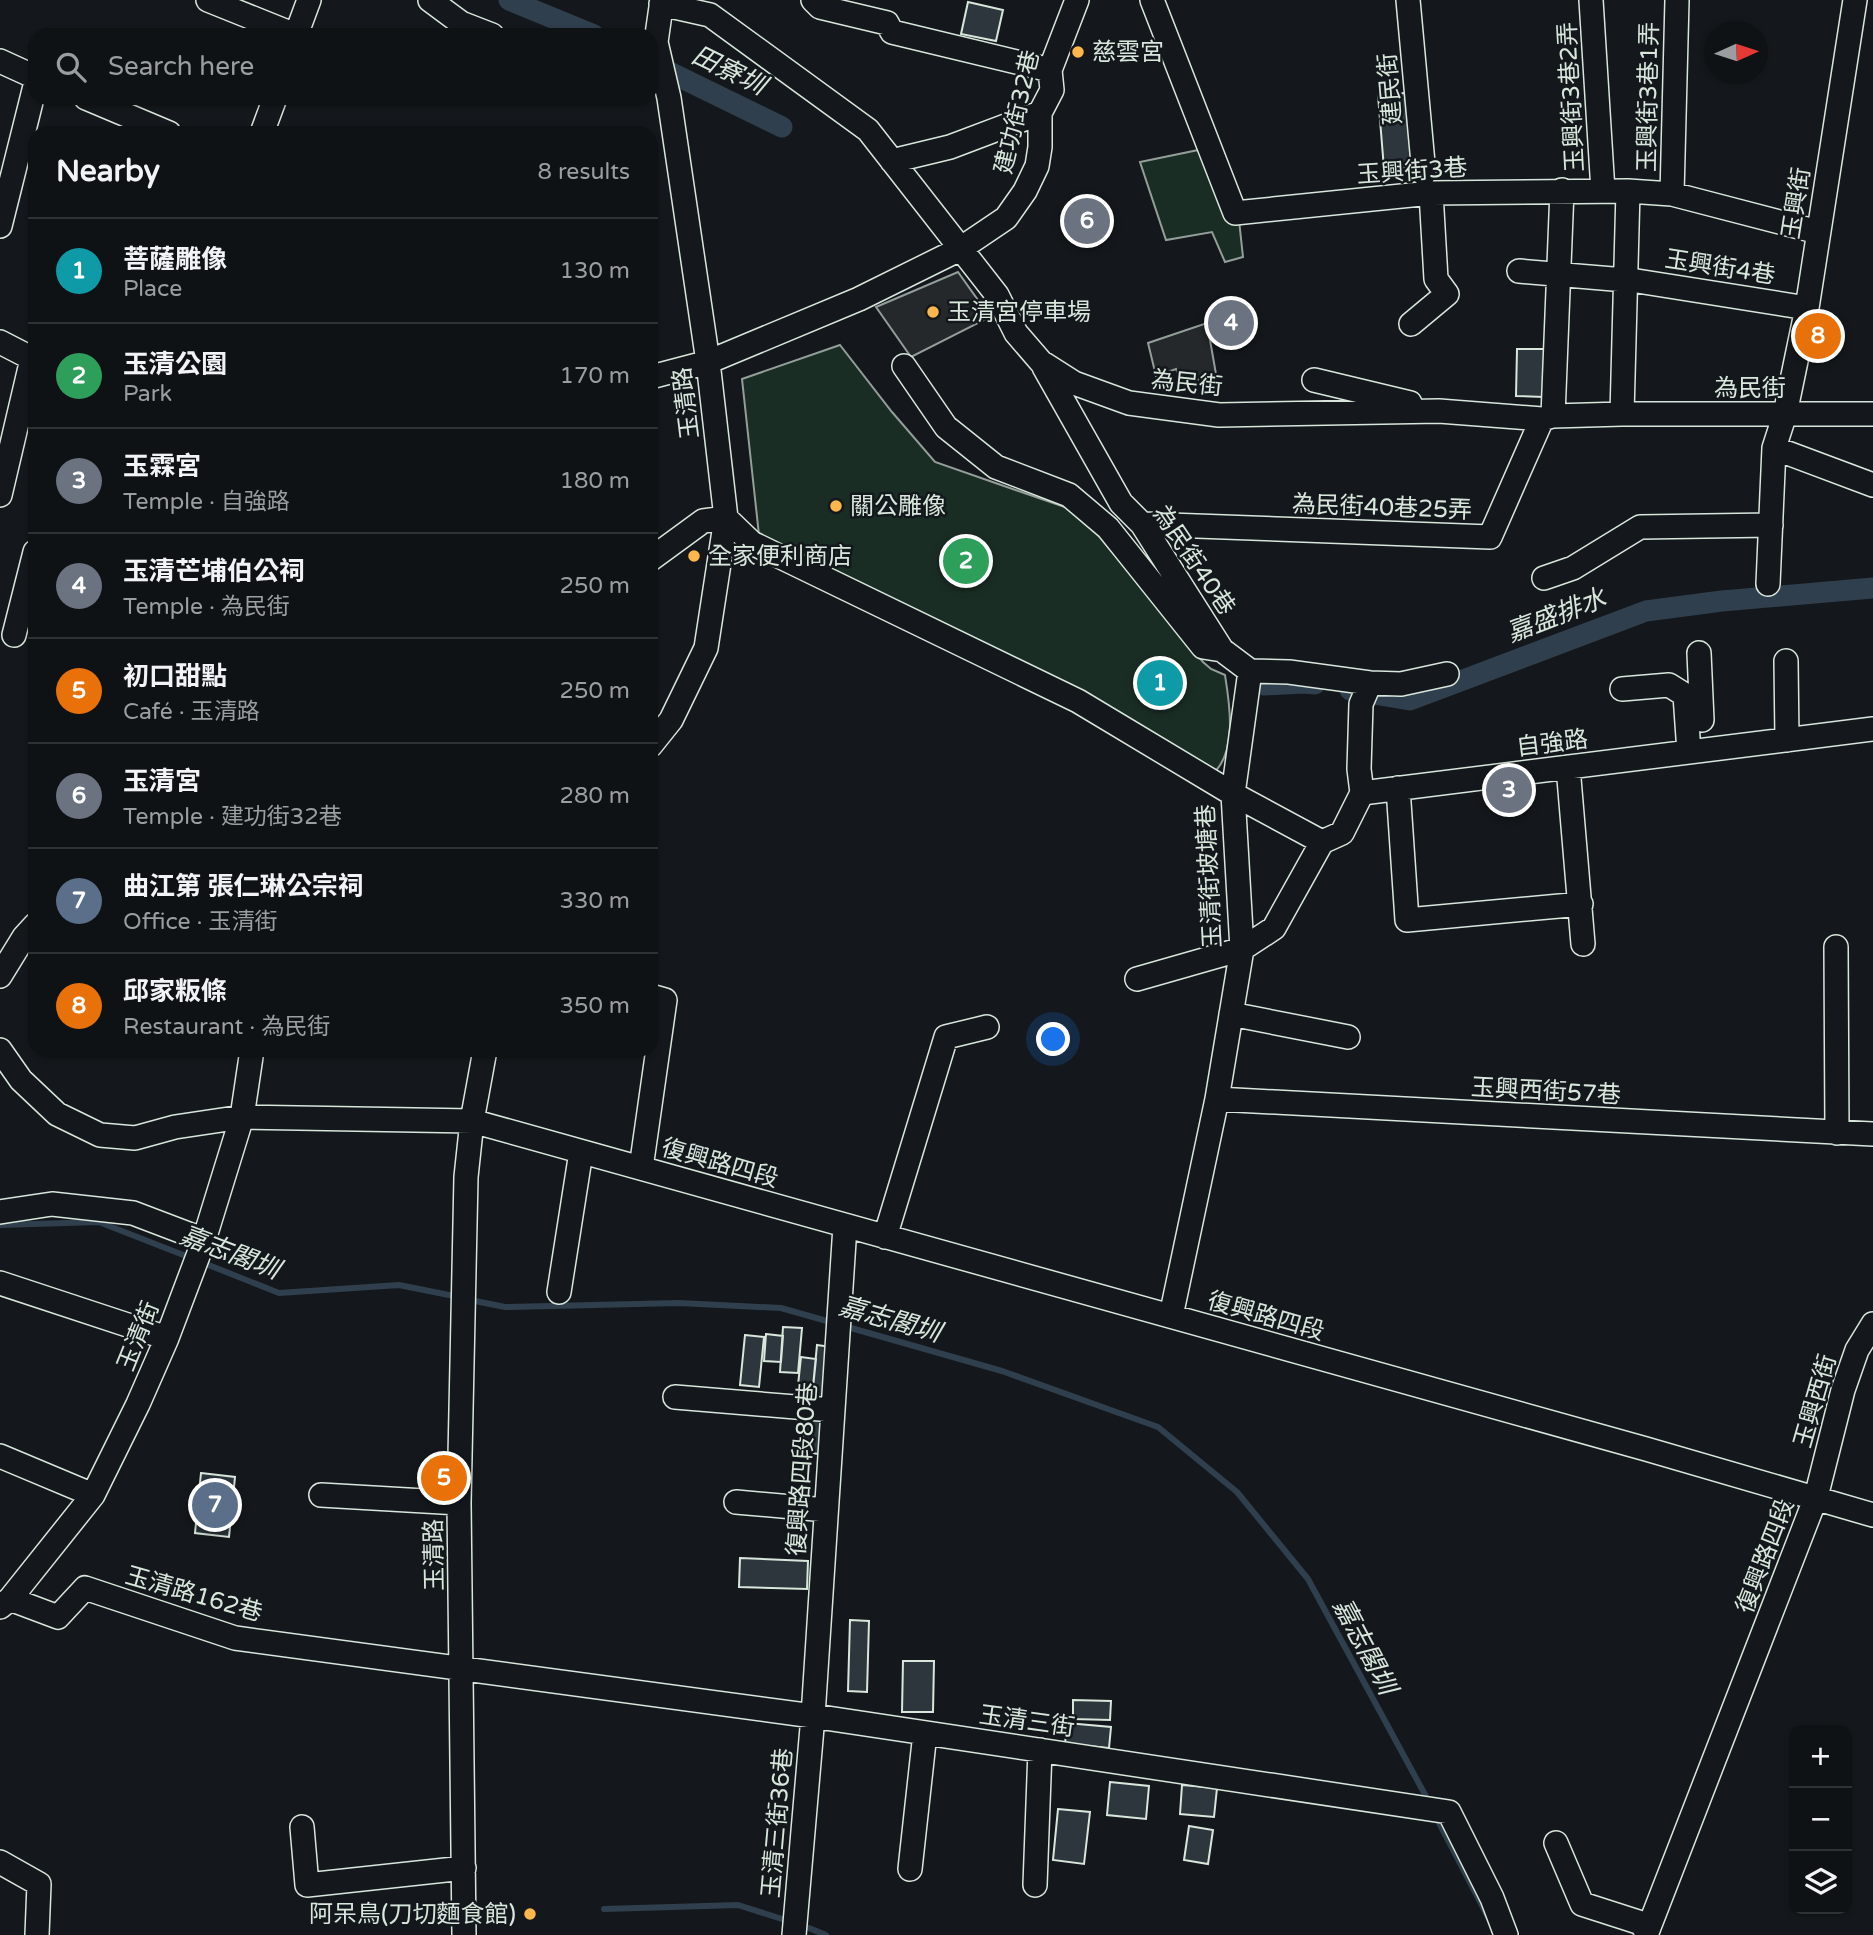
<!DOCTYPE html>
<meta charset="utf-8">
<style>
:root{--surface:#0f1215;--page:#1d2022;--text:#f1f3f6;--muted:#9b9ea0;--line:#2f3234;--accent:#ffb74d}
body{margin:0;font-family:"Varela Round","Noto Sans TC",sans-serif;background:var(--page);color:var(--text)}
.controls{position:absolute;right:21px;bottom:21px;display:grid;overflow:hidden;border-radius:14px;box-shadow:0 2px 5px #0004}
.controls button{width:63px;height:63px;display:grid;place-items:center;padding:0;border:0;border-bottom:2px solid var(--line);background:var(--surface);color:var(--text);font:35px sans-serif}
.compass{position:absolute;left:1705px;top:21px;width:63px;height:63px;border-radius:50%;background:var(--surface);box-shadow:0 2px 5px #0004;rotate:87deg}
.you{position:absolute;left:1054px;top:1040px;width:24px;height:24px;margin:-18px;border:5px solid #fff;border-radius:50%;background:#1a73e8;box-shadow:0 0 0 10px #1a73e833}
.badge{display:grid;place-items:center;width:46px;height:46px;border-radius:50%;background:var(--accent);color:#fff;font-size:23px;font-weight:700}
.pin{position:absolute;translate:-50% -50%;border:4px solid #fff;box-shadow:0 2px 7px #0006}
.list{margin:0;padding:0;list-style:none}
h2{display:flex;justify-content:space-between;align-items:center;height:91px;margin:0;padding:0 28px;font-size:30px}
h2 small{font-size:23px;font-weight:400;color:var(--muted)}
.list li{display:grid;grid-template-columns:46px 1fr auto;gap:21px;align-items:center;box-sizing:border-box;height:105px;padding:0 28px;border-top:2px solid var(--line)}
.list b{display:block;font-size:26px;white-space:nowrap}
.list p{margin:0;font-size:23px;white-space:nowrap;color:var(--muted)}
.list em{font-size:23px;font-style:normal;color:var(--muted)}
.icon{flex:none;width:38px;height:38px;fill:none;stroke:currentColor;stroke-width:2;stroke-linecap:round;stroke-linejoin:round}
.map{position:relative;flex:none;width:1873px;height:1935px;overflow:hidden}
.search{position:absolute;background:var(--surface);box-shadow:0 2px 5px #0004;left:28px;top:28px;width:630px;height:77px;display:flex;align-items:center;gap:18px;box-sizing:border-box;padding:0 24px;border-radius:21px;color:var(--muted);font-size:26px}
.panel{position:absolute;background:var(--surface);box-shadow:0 2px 5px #0004;left:28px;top:126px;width:630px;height:931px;border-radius:21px}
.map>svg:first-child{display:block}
</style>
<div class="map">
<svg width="1873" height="1935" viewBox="0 0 1873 1935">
<rect width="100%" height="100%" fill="#14181c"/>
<path fill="#1a2d24" stroke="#939e99" stroke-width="2" d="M 1213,147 L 1238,211 L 1243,257 L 1225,262 L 1212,232 L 1166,240 L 1140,162 Z
M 840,345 L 892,412 L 935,462 L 1079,512 L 1203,662 L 1211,669 L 1225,675 C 1230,706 1238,755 1210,776 L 759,535 L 742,379 Z"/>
<path fill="#24282b" stroke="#939e99" stroke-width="2" d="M 958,272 L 990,317 L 911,357 L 876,307 Z
M 1207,323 L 1216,374 L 1183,384 L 1176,369 L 1156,376 L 1148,343 Z"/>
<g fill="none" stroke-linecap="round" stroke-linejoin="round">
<path stroke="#2f3f4d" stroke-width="6" d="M 0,1225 L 99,1222 L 191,1258
M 201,1262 L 279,1293 L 399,1285 L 459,1297
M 470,1300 L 505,1307 L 679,1303 L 781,1308 L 834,1323
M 844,1326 L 1002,1371 L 1158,1427 L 1237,1492 L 1308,1579 L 1429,1802
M 1435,1815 L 1488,1917
M 604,1909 L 738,1905 L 804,1926 L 826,1935"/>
<path stroke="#2f3f4d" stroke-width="21" d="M 509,0 L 594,35
M 651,63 L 782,127
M 1264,685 L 1303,683 L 1315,684
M 1350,690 L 1410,700 L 1646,611 L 1722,601 L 1873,588"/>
</g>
<path fill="#2c363c" stroke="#d8e6dc" stroke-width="2" d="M 968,2 L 1003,10 L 996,41 L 961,34 Z
M 1405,93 L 1412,167 L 1384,169 L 1378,95 Z
M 1517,349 L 1545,349 L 1544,397 L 1516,396 Z
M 783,1327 L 802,1328 L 798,1373 L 780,1372 Z
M 766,1334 L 783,1336 L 781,1362 L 764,1361 Z
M 745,1335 L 764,1337 L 759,1387 L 740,1385 Z
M 817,1345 L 832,1347 L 827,1398 L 812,1397 Z
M 801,1357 L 816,1359 L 812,1397 L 797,1395 Z
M 806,1415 L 823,1417 L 819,1454 L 801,1452 Z
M 201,1473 L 235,1477 L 229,1537 L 195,1533 Z
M 740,1558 L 808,1561 L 807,1589 L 739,1587 Z
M 850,1620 L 869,1621 L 867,1692 L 848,1691 Z
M 903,1661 L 934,1661 L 933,1712 L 902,1712 Z
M 1073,1700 L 1111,1701 L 1110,1720 L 1073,1719 Z
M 1067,1723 L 1111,1727 L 1109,1748 L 1065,1744 Z
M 1110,1782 L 1149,1786 L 1146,1819 L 1107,1815 Z
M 1182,1785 L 1217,1788 L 1214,1817 L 1180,1814 Z
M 1058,1809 L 1090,1812 L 1084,1864 L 1053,1860 Z
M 1189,1826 L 1213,1830 L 1208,1864 L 1184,1860 Z"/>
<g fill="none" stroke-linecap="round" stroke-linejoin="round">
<defs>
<path id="minor" d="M 208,0 L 295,35
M 430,0 L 461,23 L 492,35
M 813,0 L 820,7 L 887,23 L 892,32 L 1050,70
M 1152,0 L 1235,213 L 1431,193 L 1628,191 L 1672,194 L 1818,232
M 1408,0 L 1424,174
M 1591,0 L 1603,191
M 661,4 L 710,15 L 868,130 L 997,295 L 1016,333 L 1041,362 L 1074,383 L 1129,403 L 1219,415 L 1439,411 L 1542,419 L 1553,416 L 1622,414 L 1873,414
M 296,35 L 309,0
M 0,61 L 35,77
M 86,98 L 169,133
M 262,133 L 275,98
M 892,161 L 950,147 L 1040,113
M 1672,194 L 1677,0
M 0,226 L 35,86
M 1519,271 L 1637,281 L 1807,308
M 1411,324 L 1447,294 L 1436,279 L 1431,193
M 0,342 L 35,360
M 904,366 L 946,427 L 996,467 L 1069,495 L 1108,528 L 1203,647 L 1222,650
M 1044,367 L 1121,503 L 1142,524 L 1222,650 L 1250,671 L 1233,794 L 1322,842 L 1342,833 L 1362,793
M 651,377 L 708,362 L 859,299 L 960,249 L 1006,218 L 1025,191 L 1037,166 L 1040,147 L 1040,113 L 1052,90 L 1050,70 L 1077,0
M 1314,380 L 1410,403
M 1622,414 L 1628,191
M 1553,416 L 1562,190
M 1774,448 L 1873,485
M 0,495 L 32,359
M 1142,524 L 1490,537 L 1542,419
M 651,559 L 703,521 L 726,518 L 752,543 L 1078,701 L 1233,794 L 1242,949 L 1217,1099 L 1171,1316
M 1544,578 L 1573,568 L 1640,527 L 1771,525
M 1768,584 L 1774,448 L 1785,414 L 1807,308 L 1855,0
M 14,635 L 35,552
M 1699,653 L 1702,720
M 1786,661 L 1787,740
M 1250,671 L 1289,672 L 1370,683 L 1401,684 L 1447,674
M 1622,689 L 1669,685 L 1685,695 L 1689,752
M 651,745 L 671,720 L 706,648 L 726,518 L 708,362 L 669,98 L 656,42 L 662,0
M 1568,767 L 1583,944
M 1398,788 L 1407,920 L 1581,904
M 1362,793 L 1873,729
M 1362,793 L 1359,769 L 1361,704 L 1370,683
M 1836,947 L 1837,1133
M 0,976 L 24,937 L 35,925
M 1137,979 L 1242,949 L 1274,928 L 1322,842
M 1231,1014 L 1348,1037
M 0,1050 L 21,1080 L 57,1114 L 100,1135 L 135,1138 L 175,1127 L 242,1117 L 472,1121 L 1646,1449 L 1873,1515
M 1217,1099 L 1873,1134
M 641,1168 L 665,1000 L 651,996
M 0,1212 L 52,1204 L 133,1213 L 204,1240
M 885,1237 L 946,1037 L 987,1027
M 0,1283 L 167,1338
M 559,1292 L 581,1152
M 675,1397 L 832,1410
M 0,1456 L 93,1495
M 321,1495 L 459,1503
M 736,1502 L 826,1510
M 10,1599 L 58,1617 L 85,1588 L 235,1638 L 813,1716 L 1449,1812 L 1492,1898 L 1506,1935
M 0,1607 L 10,1599 L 93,1495 L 138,1404 L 167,1338 L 204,1240 L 242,1117 L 252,1050
M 302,1827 L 307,1885 L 464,1868
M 1556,1843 L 1582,1904 L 1638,1922 L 1648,1930
M 0,1862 L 39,1884 L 37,1935
M 910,1869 L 925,1733
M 1035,1885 L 1040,1750
M 464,1935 L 459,1503 L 466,1177 L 472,1121 L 485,1050
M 794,1935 L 813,1716 L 845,1226
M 1646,1935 L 1816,1497 L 1843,1390 L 1857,1350 L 1873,1324"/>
</defs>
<use href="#minor" stroke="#d8e6dc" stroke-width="26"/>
<use href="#minor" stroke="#14181c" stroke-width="23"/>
</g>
<g fill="#ffb74d" stroke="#14181c" stroke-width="2.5">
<circle cx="1078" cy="52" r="7"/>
<circle cx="933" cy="312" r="7"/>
<circle cx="836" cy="506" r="7"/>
<circle cx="694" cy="556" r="7"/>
<circle cx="530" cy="1914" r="7"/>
</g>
<g text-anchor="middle" stroke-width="5" stroke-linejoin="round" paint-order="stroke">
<g font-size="24" fill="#d8e6dc" stroke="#14181c" text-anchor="start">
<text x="1092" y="60">慈雲宮</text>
<text x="947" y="320">玉清宮停車場</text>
<text x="850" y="514">關公雕像</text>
<text x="708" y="564">全家便利商店</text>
<text x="516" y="1922" text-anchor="end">阿呆鳥(刀切麵食館)</text>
</g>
<g font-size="24" fill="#d8e6dc" stroke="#14181c">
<text transform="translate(1390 89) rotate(-95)" y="8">建民街</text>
<text transform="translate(1571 97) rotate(-93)" y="8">玉興街3巷2弄</text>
<text transform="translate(1648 97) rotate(-89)" y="8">玉興街3巷1弄</text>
<text transform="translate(1017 112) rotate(-77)" y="8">建功街32巷</text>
<text transform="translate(1412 171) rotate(-4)" y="8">玉興街3巷</text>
<text transform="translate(1796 203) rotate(-81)" y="8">玉興街</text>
<text transform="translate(1720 267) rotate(9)" y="8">玉興街4巷</text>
<text transform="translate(1187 383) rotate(6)" y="8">為民街</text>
<text x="1750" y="396">為民街</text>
<text transform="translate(686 403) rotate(-97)" y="8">玉清路</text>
<text transform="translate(1382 507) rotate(2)" y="8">為民街40巷25弄</text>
<text transform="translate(1194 560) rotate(56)" y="8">為民街40巷</text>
<text transform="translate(1552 743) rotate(-7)" y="8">自強路</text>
<text transform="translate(1209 876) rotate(-93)" y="8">玉清街坡塘巷</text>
<text transform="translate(1546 1091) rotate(3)" y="8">玉興西街57巷</text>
<text transform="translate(720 1163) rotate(16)" y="8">復興路四段</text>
<text transform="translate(1266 1316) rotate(16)" y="8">復興路四段</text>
<text transform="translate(138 1336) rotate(-68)" y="8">玉清街</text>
<text transform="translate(1815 1401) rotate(-74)" y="8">玉興西街</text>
<text transform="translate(802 1469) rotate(-86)" y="8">復興路四段80巷</text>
<text transform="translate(434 1555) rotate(-91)" y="8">玉清路</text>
<text transform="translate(1765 1556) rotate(-69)" y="8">復興路四段</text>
<text transform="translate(194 1594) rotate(16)" y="8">玉清路162巷</text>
<text transform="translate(1027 1721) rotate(8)" y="8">玉清三街</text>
<text transform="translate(777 1823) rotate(-85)" y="8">玉清三街36巷</text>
</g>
<g font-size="26" font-style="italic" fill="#d8e6dc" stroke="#14181c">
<text transform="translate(729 70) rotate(26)" y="9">田寮圳</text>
<text transform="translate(1556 615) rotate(-21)" y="9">嘉盛排水</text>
<text transform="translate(230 1252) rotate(21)" y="9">嘉志閣圳</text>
<text transform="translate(890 1319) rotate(16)" y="9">嘉志閣圳</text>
<text transform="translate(1365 1646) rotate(62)" y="9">嘉志閣圳</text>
</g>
</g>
</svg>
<div class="controls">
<button>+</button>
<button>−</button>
<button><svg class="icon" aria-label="layers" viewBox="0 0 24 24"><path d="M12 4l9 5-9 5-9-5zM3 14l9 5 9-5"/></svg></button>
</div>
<svg class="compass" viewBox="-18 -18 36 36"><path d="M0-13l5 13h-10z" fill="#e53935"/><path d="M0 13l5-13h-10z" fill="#9b9ea0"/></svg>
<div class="you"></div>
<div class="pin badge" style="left:1160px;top:683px;background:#0f9aa8">1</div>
<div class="pin badge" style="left:966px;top:561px;background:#2e9e5b">2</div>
<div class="pin badge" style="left:1509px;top:790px;background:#6b7280">3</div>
<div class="pin badge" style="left:1231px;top:323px;background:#6b7280">4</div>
<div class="pin badge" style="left:444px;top:1478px;background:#e8710a">5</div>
<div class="pin badge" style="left:1087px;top:221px;background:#6b7280">6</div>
<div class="pin badge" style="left:215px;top:1505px;background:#5c6f8a">7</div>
<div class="pin badge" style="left:1818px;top:336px;background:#e8710a">8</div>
<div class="search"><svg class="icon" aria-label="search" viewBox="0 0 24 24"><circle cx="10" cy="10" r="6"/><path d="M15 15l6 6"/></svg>Search here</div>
<section class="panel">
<h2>Nearby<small>8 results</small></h2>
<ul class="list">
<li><span class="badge" style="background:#0f9aa8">1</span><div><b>菩薩雕像</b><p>Place</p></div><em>130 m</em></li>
<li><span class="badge" style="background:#2e9e5b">2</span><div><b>玉清公園</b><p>Park</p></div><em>170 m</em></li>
<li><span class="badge" style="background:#6b7280">3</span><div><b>玉霖宮</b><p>Temple · 自強路</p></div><em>180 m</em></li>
<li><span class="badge" style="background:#6b7280">4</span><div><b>玉清芒埔伯公祠</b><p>Temple · 為民街</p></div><em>250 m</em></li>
<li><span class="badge" style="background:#e8710a">5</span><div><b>初口甜點</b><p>Café · 玉清路</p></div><em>250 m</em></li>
<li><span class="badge" style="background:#6b7280">6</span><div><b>玉清宮</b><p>Temple · 建功街32巷</p></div><em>280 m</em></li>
<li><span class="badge" style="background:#5c6f8a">7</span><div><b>曲江第 張仁琳公宗祠</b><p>Office · 玉清街</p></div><em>330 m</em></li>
<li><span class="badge" style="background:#e8710a">8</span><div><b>邱家粄條</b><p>Restaurant · 為民街</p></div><em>350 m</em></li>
</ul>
</section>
</div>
